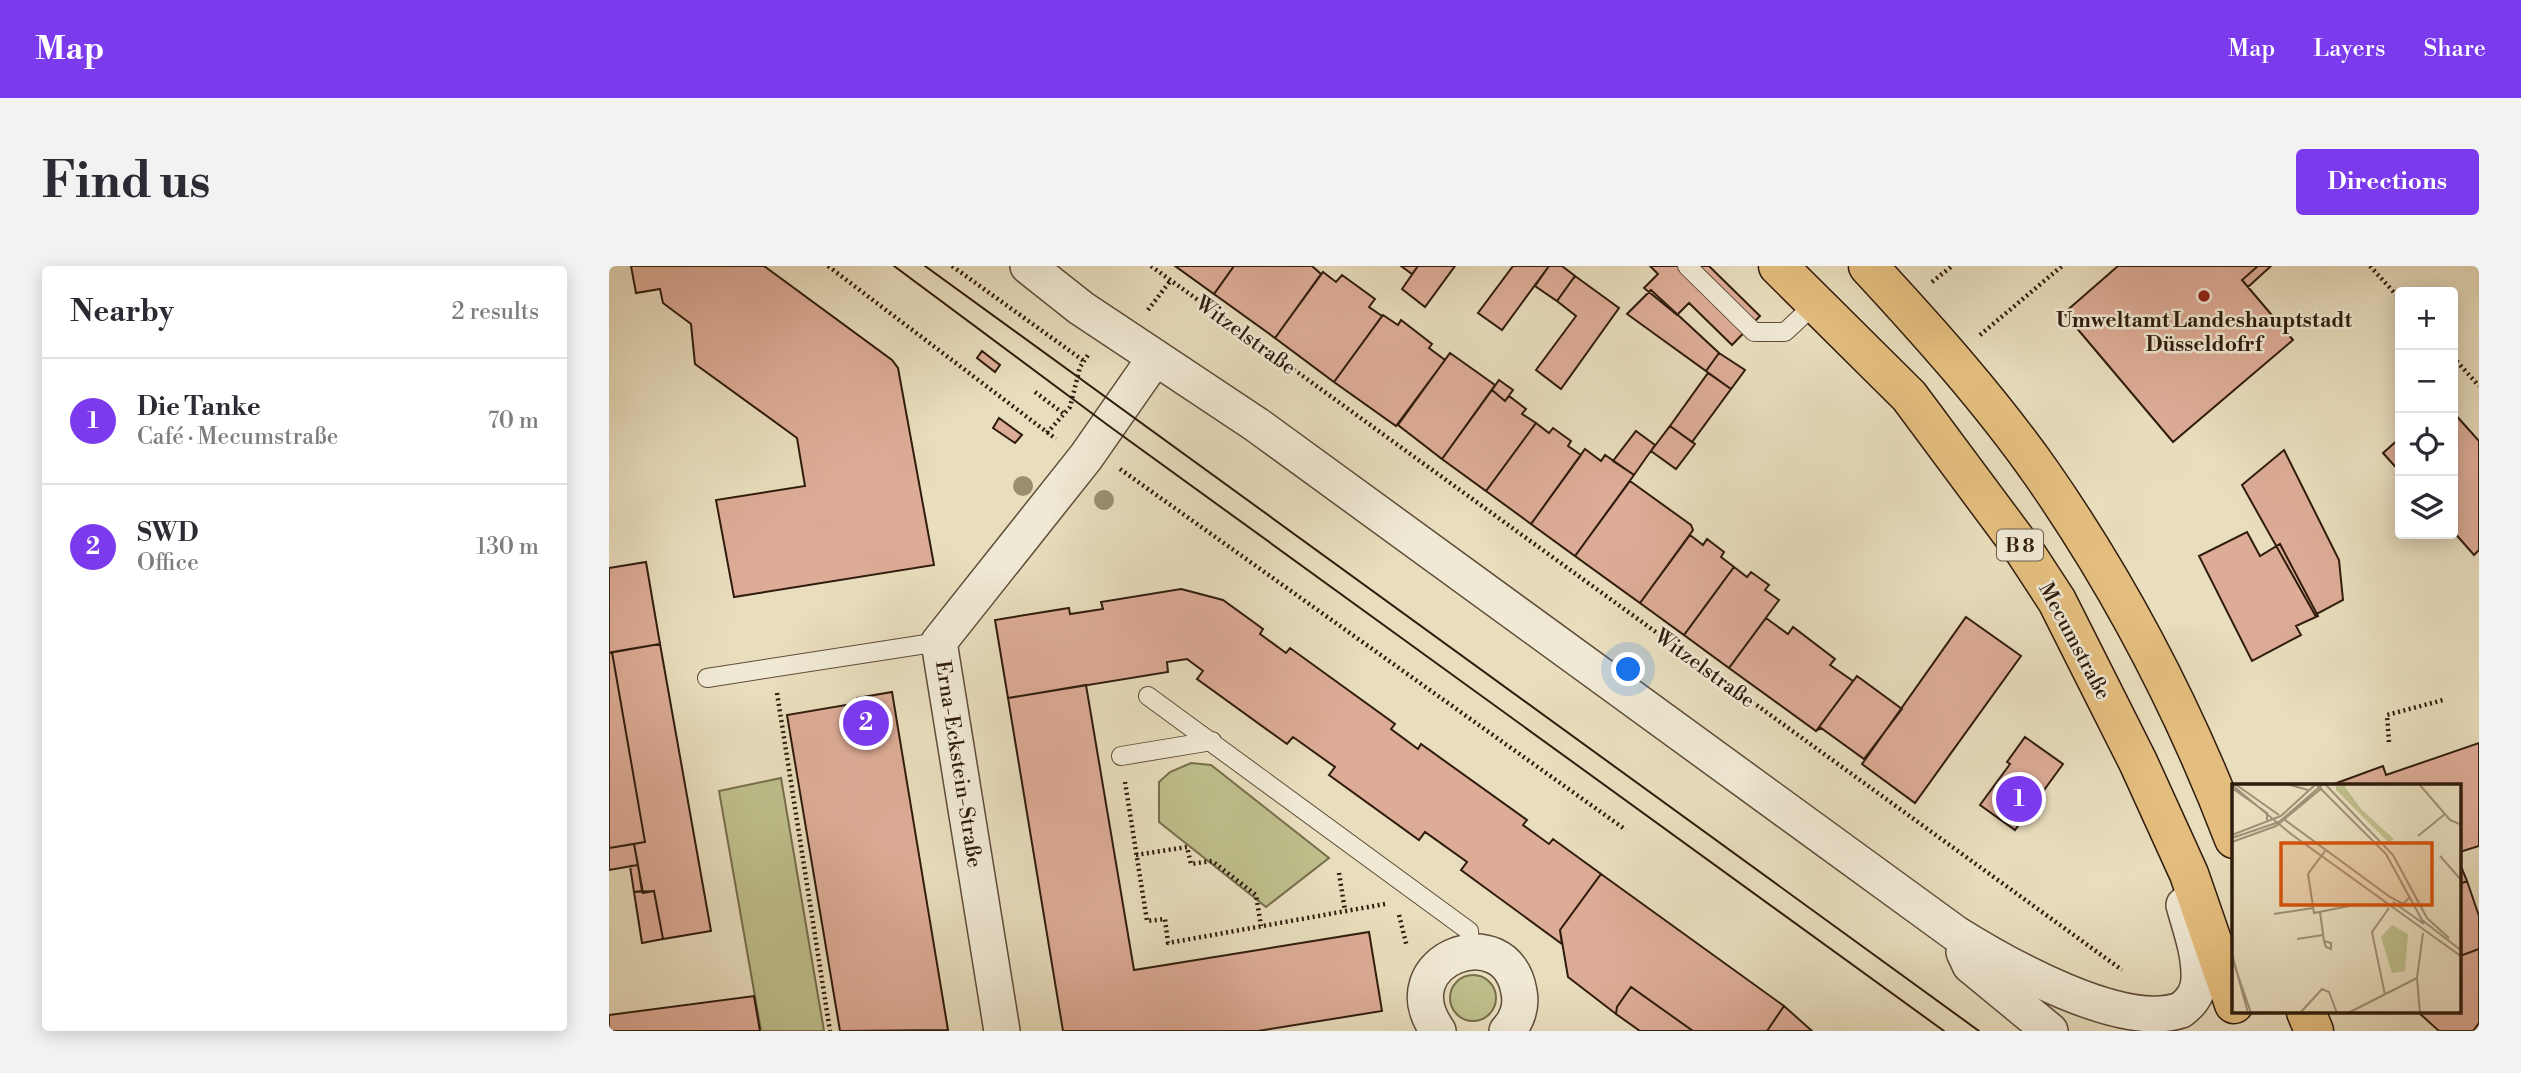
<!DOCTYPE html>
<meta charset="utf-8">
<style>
:root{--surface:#fff;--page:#f2f2f3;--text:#2b2b33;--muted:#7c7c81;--line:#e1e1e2;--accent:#7c3aed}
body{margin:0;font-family:"Libre Bodoni",serif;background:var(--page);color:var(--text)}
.controls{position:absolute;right:21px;top:21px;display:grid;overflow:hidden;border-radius:7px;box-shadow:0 4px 18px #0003}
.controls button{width:63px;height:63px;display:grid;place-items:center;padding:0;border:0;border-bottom:2px solid var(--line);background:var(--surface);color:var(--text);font:35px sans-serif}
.you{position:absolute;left:1020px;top:404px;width:24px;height:24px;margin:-18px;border:5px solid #fff;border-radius:50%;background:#1a73e8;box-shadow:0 0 0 10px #1a73e833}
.badge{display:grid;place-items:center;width:46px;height:46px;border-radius:50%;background:var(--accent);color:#fff;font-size:23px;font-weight:700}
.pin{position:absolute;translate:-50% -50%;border:4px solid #fff;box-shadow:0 2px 7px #0006}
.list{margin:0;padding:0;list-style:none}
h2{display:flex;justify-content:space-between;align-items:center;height:91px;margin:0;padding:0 28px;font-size:30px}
h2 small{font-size:23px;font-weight:400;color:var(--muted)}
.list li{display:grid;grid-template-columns:46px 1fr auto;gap:21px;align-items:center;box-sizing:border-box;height:126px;padding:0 28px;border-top:2px solid var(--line)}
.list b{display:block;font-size:26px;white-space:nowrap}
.list p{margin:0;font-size:23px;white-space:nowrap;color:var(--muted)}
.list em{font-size:23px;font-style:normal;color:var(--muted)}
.icon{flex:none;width:38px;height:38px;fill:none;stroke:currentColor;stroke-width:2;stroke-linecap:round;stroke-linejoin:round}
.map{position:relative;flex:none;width:1870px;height:765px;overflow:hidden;border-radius:7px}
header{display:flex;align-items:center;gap:42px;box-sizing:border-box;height:98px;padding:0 35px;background:var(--accent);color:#fff}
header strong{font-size:33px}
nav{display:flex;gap:38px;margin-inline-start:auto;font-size:24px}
.intro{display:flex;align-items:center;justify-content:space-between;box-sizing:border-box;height:168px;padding:0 42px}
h1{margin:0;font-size:49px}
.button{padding:18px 32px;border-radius:7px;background:var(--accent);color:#fff;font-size:24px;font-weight:700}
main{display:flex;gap:42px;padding:0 42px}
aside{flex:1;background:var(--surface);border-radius:7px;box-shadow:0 4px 18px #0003}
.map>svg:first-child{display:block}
</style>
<header>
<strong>Map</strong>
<nav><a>Map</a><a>Layers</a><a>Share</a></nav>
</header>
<div class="intro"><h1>Find us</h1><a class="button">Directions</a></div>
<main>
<aside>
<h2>Nearby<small>2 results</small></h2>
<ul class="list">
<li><span class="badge">1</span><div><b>Die Tanke</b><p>Café · Mecumstraße</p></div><em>70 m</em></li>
<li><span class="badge">2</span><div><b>SWD</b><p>Office</p></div><em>130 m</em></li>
</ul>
</aside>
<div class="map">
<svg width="1870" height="765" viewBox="0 0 1870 765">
<rect width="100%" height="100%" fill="#e8ddbd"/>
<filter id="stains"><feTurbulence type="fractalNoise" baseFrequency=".00286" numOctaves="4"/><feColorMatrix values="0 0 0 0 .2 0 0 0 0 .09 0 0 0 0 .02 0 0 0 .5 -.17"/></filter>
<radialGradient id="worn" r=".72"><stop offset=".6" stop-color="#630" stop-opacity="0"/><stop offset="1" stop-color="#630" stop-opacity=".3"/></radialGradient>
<path fill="#bebf8c" stroke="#776e4c" stroke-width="2" d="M 582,497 L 602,499 L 720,592 L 657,641 L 550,556 L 550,516 L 561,506 Z
M 172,512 L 215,765 L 152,765 L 110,525 Z
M841 732a23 23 0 1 1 46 0a23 23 0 1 1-46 0Z"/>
<path fill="#ddac97" stroke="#301c0d" stroke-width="2" d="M 22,0 L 155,0 L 283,94 L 289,102 L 325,299 L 125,331 L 107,234 L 196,220 L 188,172 L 86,98 L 82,58 L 54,37 L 51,23 L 27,27 Z
M 566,0 L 625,0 L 605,28 Z
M 625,0 L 703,0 L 712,8 L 666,72 L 605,28 Z
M 792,0 L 809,0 L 803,8 Z
M 809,0 L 846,0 L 816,41 L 793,23 Z
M 904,0 L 940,0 L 893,64 L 869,47 Z
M 940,0 L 953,0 L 966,10 L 948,35 L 926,20 Z
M 1041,0 L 1100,0 L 1151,50 L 1123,79 L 1080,37 L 1068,49 L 1035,22 L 1049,8 Z
M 1509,0 L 1649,0 L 1633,14 L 1684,74 L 1564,176 L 1455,47 Z
M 1649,0 L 1662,0 L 1639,21 L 1633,14 Z
M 714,6 L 727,16 L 733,9 L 766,33 L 760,41 L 773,50 L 725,116 L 666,72 Z
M 966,10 L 1010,42 L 952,123 L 927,104 L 967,50 L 948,35 Z
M 1042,24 L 1110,87 L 1097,105 L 1018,48 Z
M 774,49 L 789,59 L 792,54 L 823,78 L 820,82 L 836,94 L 787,160 L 725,116 Z
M 373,85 L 391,99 L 386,106 L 368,92 Z
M 841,87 L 886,119 L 833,193 L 789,159 Z
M 1110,87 L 1136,104 L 1122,123 L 1097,105 Z
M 1099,107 L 1122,123 L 1083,176 L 1061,160 Z
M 890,114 L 904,124 L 896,135 L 883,124 Z
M 883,124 L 896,135 L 900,130 L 917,143 L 913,148 L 927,157 L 877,225 L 833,193 Z
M 1844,146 L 1870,175 L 1870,284 L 1865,289 L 1844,265 Z
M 390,152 L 413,169 L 406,177 L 384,162 Z
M 927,157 L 940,167 L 944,162 L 962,175 L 959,180 L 972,189 L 922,258 L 877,225 Z
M 1061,160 L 1086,178 L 1067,203 L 1042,185 Z
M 1027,165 L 1046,179 L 1025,209 L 1004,195 Z
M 1791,172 L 1791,206 L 1774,187 Z
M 976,183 L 992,195 L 996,189 L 1025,209 L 966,290 L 922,258 Z
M 1675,184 L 1730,294 L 1734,334 L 1706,349 L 1633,219 Z
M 1021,215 L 1082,259 L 1084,264 L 1031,337 L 966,290 Z
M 1638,266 L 1651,290 L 1671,278 L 1709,350 L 1687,360 L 1692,369 L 1643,395 L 1590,290 Z
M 1081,269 L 1094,279 L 1098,273 L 1115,286 L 1112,291 L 1125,301 L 1075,369 L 1031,337 Z
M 37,296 L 51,378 L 0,387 L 0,302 Z
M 1125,301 L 1138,311 L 1142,306 L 1160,319 L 1156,324 L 1170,334 L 1120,402 L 1075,369 Z
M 572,323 L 614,334 L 654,363 L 651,368 L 677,387 L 681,382 L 786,458 L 782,463 L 809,483 L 812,478 L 918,554 L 914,559 L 940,578 L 944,573 L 992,608 L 951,664 L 953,678 L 852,604 L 858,596 L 816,566 L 810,574 L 720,509 L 726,501 L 684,471 L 678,478 L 588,413 L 594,405 L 578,393 L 558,396 L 559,406 L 399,432 L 386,354 L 460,342 L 461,348 L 494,343 L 492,336 Z
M 1357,351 L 1412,390 L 1306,537 L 1253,498 Z
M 1157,352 L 1179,368 L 1184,361 L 1226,393 L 1221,399 L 1244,415 L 1207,465 L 1120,402 Z
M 51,378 L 102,665 L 54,673 L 45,625 L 34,627 L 25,578 L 36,576 L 3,386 Z
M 3,386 L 36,576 L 0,582 L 0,387 Z
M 1248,410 L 1293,443 L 1255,493 L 1212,462 L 1207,465 Z
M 477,419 L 525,704 L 760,666 L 773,745 L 649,765 L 454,765 L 399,432 Z
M 283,426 L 339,764 L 231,765 L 178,449 L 249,437 L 248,432 Z
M 1416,471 L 1454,498 L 1406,564 L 1371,539 L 1401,498 L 1398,496 Z
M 1870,477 L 1870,580 L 1851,586 L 1851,520 L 1725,518 L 1774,500 L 1777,509 Z
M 25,578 L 29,599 L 0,604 L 0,582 Z
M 1851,598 L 1858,615 L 1851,618 Z
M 29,599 L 33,625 L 25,626 L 21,600 Z
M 992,608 L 1175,740 L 1158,765 L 1084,765 L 1022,721 L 1008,741 L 1007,748 L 959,711 L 951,664 Z
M 1858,615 L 1870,650 L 1870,683 L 1851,690 L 1851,618 Z
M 45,625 L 54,673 L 33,677 L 25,626 Z
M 1870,683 L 1870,757 L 1864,765 L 1830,765 L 1809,746 L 1851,746 L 1851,690 Z
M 1022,721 L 1084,765 L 1031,765 L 1007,748 L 1008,741 Z
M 145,730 L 151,765 L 0,765 L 0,749 Z
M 1175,740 L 1203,765 L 1158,765 Z"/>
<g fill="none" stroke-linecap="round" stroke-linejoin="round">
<defs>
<path id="lane" d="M 1078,0 L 1145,66 L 1176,66 L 1207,37
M 98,412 L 330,376
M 539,430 L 860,665 L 861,686
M 512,490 L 603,475"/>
<path id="street" d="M 419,0 L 472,42 L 648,159 L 1346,667 C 1397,699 1513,765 1572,744 C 1584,735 1591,724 1590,708 C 1590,685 1581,661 1575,639
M 1355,686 L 1361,699 L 1441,765
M 393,765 L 330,376 L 477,191 L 546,92
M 829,765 C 778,693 898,650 910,726 C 913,740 908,755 898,765"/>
<path id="primary" d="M 1169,0 L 1300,130 L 1416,286 L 1448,335 L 1529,496 L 1580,608 L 1625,738
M 1259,0 C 1320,66 1381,134 1433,208 C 1511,320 1576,445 1625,573
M 1697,746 L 1705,765"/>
</defs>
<use href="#lane" stroke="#5e4c39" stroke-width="20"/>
<use href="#street" stroke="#5e4c39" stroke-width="38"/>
<use href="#primary" stroke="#301c0d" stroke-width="41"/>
<path stroke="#301c0d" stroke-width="4.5" stroke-dasharray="2 3.5" stroke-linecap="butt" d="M 219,0 L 447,173
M 343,0 L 475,95
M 542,0 L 1513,704
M 1761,0 L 1791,33
M 1323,16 L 1343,0
M 539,44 L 562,14
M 1371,69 L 1453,0
M 1844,91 L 1870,120
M 426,126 L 455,148
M 438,167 L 461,141 L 471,101 L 479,89
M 511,203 L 1017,564
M 168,427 L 221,765
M 1780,476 L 1778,449 L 1834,434
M 516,516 L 538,655 L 556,653 L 559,677 L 776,638
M 527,589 L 578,581 L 582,598 L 603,595 L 647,629 L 652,660
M 730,607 L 736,645
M 790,649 L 798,681"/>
<use href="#lane" stroke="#f0e9d4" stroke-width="18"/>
<use href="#street" stroke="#f0e9d4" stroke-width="35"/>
<use href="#primary" stroke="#e4be7e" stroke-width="38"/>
<path stroke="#301c0d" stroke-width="2" d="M 285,0 L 500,160 L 1335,765
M 316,0 L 1370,765"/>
</g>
<g fill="#9a8e71">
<circle cx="414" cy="220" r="10"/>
<circle cx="495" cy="234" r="10"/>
</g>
<circle fill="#8f2418" stroke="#f0e9d4" stroke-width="2.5" cx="1595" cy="30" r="7"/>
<g text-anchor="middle" stroke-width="5" stroke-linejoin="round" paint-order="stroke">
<rect fill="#f0e9d4" stroke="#6a5a49" stroke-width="2" x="1388" y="263.5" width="46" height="31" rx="5"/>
<g font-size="19" font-weight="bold" fill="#301c0d">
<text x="1411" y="286">B 8</text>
</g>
<g font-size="21" font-weight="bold" fill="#301c0d" stroke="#f0e9d4">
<text x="1595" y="61">Umweltamt Landeshauptstadt<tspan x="1595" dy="24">Düsseldofrf</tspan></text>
</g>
<g font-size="21" fill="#301c0d" stroke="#f0e9d4">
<text transform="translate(637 69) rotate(36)" y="7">Witzelstraße</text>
<text transform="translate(1466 375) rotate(62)" y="7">Mecumstraße</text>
<text transform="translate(1096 402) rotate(36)" y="7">Witzelstraße</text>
<text transform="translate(350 498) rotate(81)" y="7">Erna-Eckstein-Straße</text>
</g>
</g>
<g transform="translate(1623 518)">
<rect width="229" height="229" fill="#e8ddbd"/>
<path d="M 104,0 L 115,0 L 113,3 L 129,25 L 162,55 L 157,59 L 104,6 ZM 160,141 L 176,150 L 173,187 L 160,189 L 149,153 Z" fill="#bebf8c"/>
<path fill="none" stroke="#9e9077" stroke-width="2" d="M 3,0 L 47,31M 55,0 L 76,6M 84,0 L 154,70 L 190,136 L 230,167M 93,0 L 161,71 L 195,134 L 217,154M 187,0 L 218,36 L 230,41M 0,1 L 59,50 L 230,173M 0,4 L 35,29 L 35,36M 53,36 L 158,113 L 171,120 L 177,114M 0,51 L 49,32 L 84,0M 186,52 L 213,30M 0,54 L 47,38 L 91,0M 0,58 L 44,42 L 90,4M 93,67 L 76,90 L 82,129 L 117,122M 208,72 L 230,97M 161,118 L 192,140M 88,128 L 92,157 L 94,163 L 99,165 L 99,159 L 92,157M 42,130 L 81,124M 65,155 L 91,151M 0,170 L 16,229M 0,174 L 19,229M 153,211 L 140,148 L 157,124M 68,229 L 90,205 L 97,208 L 105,229M 116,229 L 185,194M 188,229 L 185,194 L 191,149"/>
<path fill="#d6530c" fill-opacity="0.15" stroke="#d6530c" stroke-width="3.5" d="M 49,59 L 200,59 L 200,121 L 49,121 Z"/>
<rect width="229" height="229" fill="none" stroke="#301c0d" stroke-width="3.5"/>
</g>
<rect width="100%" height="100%" filter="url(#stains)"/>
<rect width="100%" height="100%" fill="url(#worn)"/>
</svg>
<div class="controls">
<button>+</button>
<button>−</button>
<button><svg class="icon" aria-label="locate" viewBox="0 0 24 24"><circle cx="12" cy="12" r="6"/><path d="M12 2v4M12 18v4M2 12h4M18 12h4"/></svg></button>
<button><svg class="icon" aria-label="layers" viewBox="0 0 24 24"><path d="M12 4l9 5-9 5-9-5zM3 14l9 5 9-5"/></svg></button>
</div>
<div class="you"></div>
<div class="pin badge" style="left:1410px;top:533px">1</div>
<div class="pin badge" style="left:257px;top:457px">2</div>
</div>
</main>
